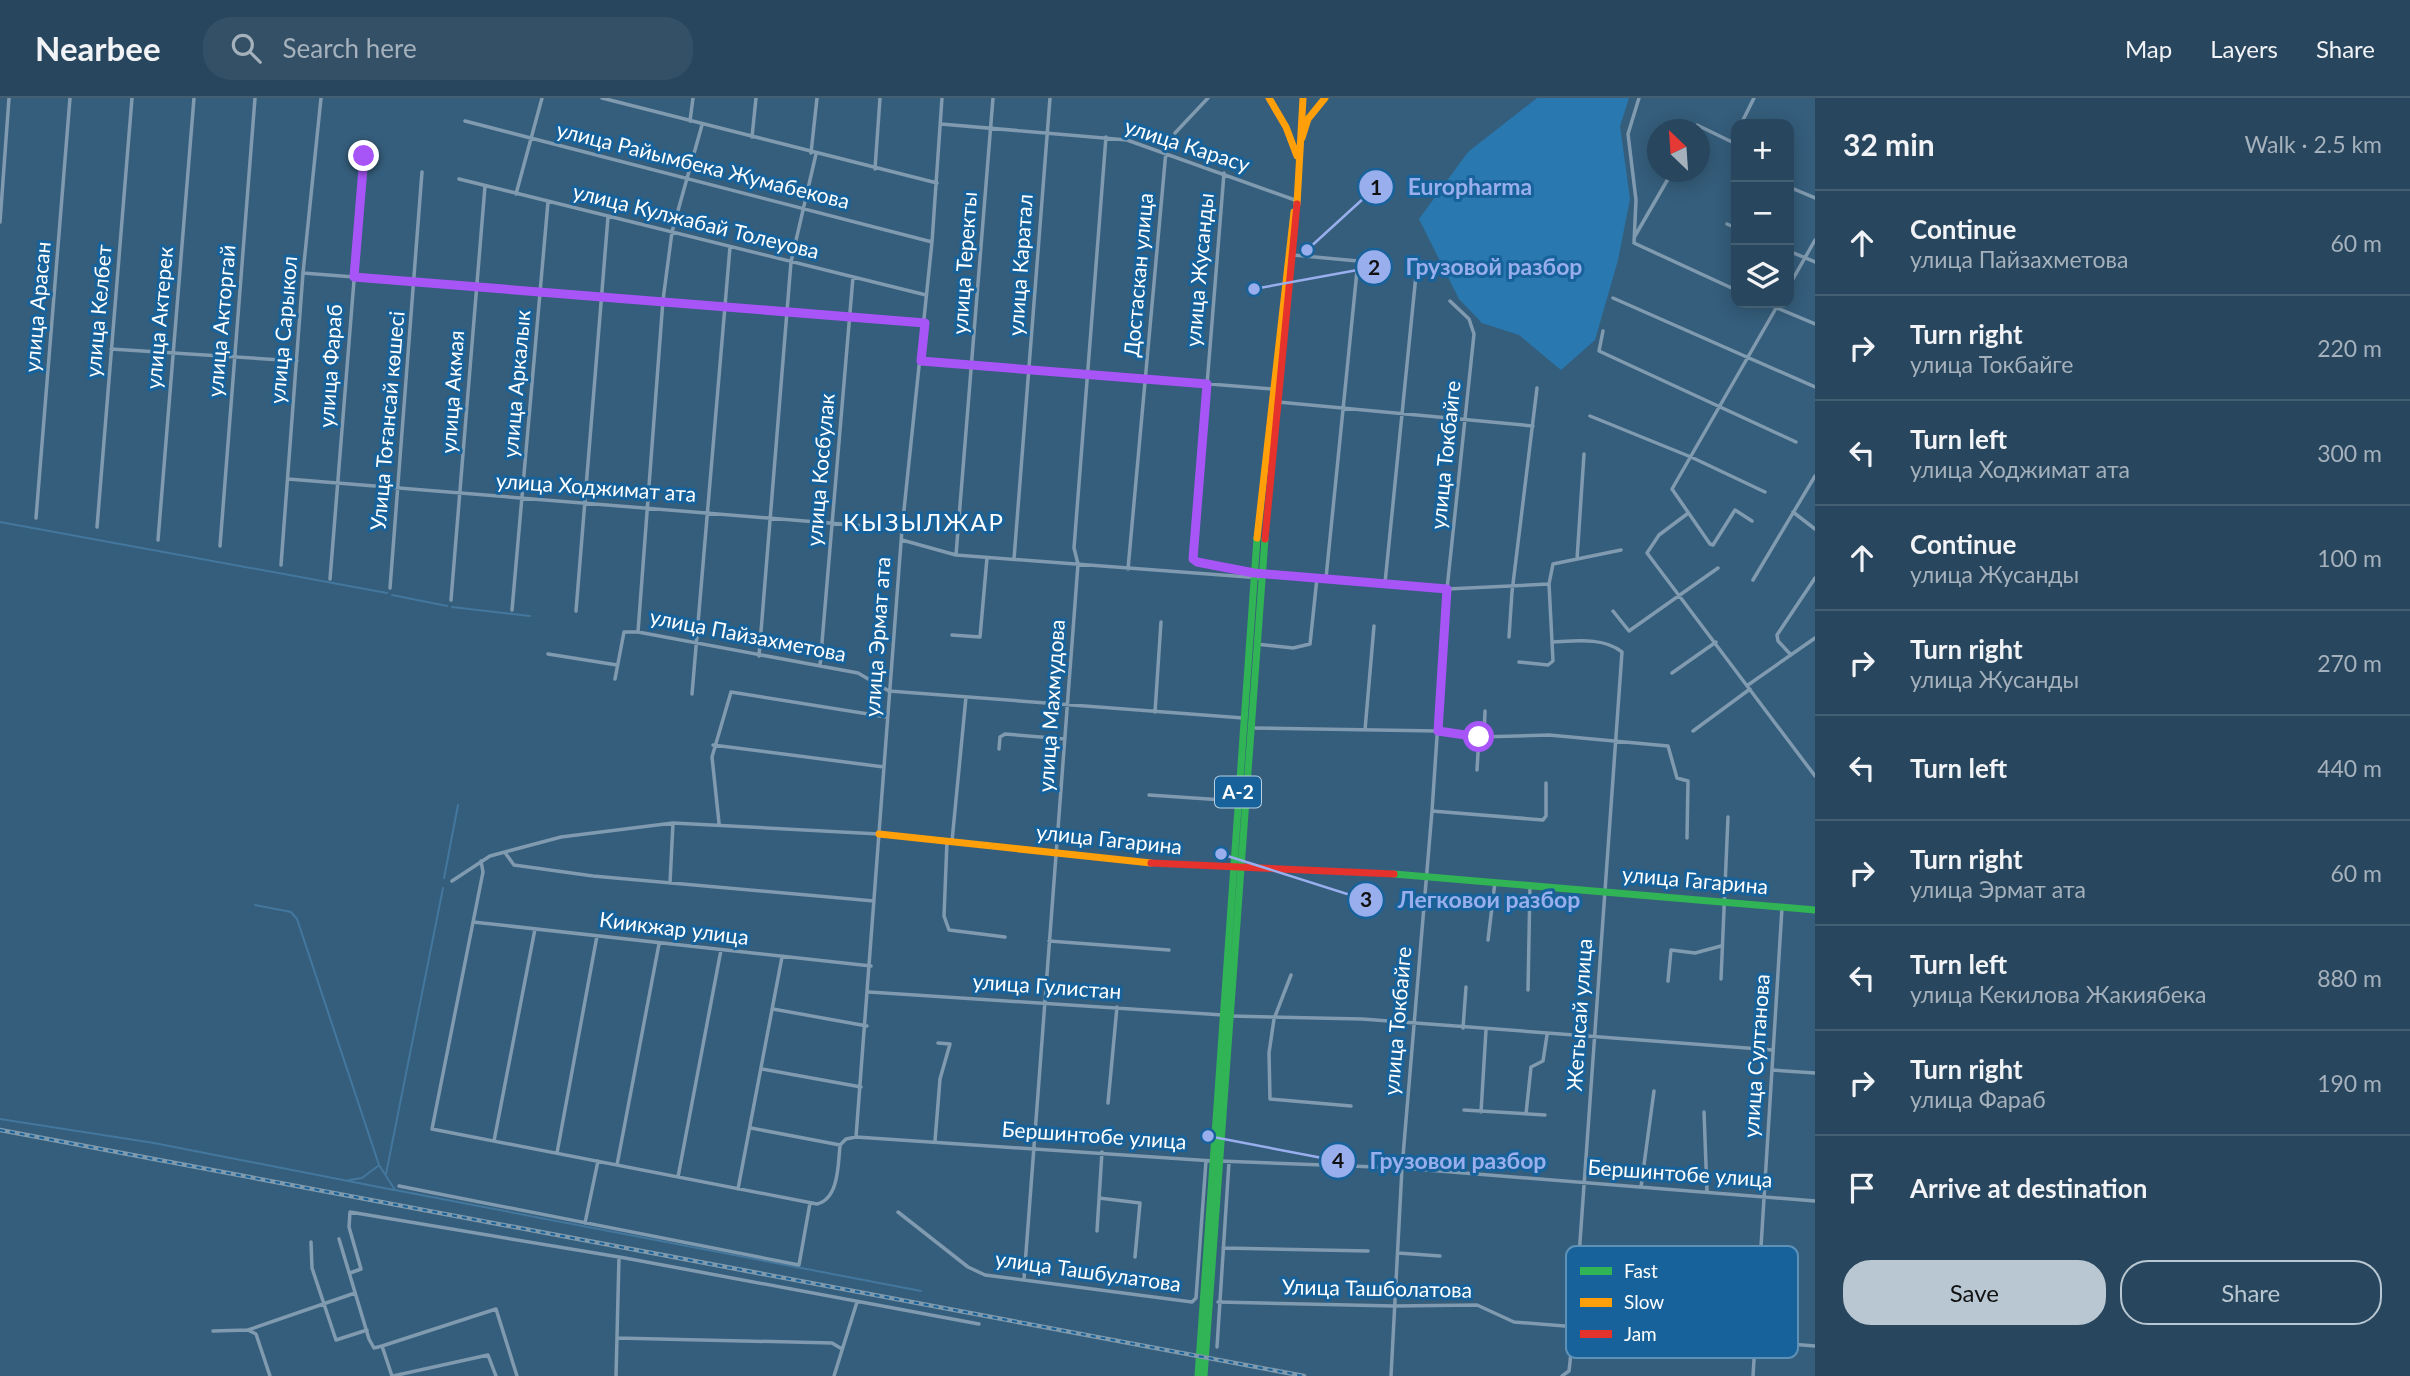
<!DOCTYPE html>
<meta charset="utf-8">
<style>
:root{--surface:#28465d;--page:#345066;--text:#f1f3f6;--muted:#a5b1bc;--line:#445e72;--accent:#b8c7d1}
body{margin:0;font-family:Lato,sans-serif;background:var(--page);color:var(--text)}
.controls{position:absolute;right:21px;top:21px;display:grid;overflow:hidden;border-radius:14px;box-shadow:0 4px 18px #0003}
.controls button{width:63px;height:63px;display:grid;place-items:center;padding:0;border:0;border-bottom:2px solid var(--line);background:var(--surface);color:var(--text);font:35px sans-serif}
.compass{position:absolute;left:1647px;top:21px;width:63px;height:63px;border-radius:50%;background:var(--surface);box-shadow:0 4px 18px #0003;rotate:335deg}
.stop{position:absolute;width:21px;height:21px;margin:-16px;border:5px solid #a855f7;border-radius:50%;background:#fff}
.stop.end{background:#a855f7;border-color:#fff;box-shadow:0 2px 7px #0008}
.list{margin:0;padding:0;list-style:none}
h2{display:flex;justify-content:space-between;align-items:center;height:91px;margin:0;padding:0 28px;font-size:30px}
h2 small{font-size:23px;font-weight:400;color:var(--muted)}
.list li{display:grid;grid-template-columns:46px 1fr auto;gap:21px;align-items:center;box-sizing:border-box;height:105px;padding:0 28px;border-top:2px solid var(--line)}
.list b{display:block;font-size:26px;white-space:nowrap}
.list p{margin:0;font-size:23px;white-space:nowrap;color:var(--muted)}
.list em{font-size:23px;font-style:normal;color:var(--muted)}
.actions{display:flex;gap:14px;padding:21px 28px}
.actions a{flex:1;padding:16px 0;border:2px solid var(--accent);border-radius:28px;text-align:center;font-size:24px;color:var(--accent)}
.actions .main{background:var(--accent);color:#111}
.icon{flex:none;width:38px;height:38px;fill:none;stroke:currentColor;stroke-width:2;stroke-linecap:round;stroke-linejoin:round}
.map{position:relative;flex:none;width:1815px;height:1278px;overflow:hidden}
header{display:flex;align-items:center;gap:42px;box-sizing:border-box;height:98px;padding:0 35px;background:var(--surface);border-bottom:2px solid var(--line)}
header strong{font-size:33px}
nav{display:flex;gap:38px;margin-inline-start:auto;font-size:24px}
.search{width:490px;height:63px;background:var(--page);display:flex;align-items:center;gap:18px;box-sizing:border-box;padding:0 24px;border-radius:28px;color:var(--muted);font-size:26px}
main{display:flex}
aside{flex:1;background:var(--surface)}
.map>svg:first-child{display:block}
</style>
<header>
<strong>Nearbee</strong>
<div class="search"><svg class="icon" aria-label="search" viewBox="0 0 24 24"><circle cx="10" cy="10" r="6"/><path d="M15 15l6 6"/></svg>Search here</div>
<nav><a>Map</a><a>Layers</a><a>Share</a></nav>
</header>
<main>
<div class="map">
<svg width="1815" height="1278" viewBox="0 0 1815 1278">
<rect width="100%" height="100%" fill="#355e7c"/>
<path fill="#2978af" d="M 1537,0 L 1629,0 L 1620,28 L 1630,101 L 1618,162 L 1595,242 L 1561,272 L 1519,237 L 1482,225 L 1459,201 L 1419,121 L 1468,54 Z"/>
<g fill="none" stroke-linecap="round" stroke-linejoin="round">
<path stroke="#44779d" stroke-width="2" d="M 0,424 L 387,495
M 392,497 L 447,508
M 452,509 L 530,518
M 444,780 L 458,707
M 255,807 L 291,814 L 297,821 L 379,1067 L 395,1092 L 921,1193
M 0,1021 L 154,1045 L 394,1092
M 386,1076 L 443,790
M 349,1082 L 362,1080 L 378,1068"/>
<path stroke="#809aaf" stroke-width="3.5" d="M 602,0 L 937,85
M 1639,0 L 1628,36 L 1636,102 L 1634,145 L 1736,192
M 465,23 L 932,144
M 690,23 L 693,0
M 941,26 L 1127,42 L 1295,102
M 1741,26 L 1754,0
M 1695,32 L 1697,27 L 1732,44 L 1736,35
M 1175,35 L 1208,0
M 752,39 L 756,0
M 811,55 L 817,0
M 875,71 L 880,0
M 1224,75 L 1193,461 L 1197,464 L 1261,476 L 1447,491 L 1549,486
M 459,81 L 926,197
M 1789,89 L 1815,100
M 516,96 L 542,0
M 0,124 L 9,0
M 1727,126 L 1736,130
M 1635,138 L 1672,74
M 1789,153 L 1815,164
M 1293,157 L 1358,163 L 1326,480
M 303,175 L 925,224
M 1789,188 L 1815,142
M 1613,200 L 1815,289
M 1765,205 L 1815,226
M 1603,233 L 1599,253 L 1796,344
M 111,251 L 297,263
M 921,263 L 1273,291
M 1278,304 L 1533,328
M 1590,318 L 1691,359 L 1765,394
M 288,381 L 902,431
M 1793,414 L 1815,431
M 1687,416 L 1659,437 L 1647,455 L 1815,678
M 36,420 L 70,0
M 1752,423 L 1735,412 L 1713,447 L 1710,446 L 1672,391 L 1779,205
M 97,429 L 132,0
M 158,442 L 194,0
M 902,442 L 956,457 L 1261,480
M 220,448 L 255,0
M 956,457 L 993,0
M 1014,461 L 1050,0
M 1577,461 L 1584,356
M 281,467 L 303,175 L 321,0
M 1128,471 L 1166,53
M 330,481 L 364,58
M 1753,482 L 1815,378
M 1385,485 L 1416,177
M 390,490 L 422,74
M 451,502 L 485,88
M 512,512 L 548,104
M 576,513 L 608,119
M 1613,513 L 1629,533 L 1718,470
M 638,534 L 663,202 L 672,134 L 702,27
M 952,537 L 980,539 L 987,460
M 1509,539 L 1512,494 L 1537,290
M 1553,544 C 1575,543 1604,539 1622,554 L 1574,1228 L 1569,1273 L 1562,1278
M 1256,546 L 1293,550 L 1310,546 L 1317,480
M 548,556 L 617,567
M 1791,557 L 1778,543 L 1777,537 L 1815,480
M 759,558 L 791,164 L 816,56
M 1519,564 L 1548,567 L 1553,563 L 1549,486 L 1553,466 L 1621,452
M 820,568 L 853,179
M 1672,575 L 1716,544
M 615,581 L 624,534 L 638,534 L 858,575 L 889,593 L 1243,620
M 1748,587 L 1815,540
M 692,596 L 730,149
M 1155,614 L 1161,524
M 1250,630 L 1438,633 L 1479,639 L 1549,637 L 1668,648 L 1677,680 L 1688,683 L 1687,740
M 1365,632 L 1374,528
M 1693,633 L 1750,591
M 1484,639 L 1485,613
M 713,647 L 884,669
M 999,651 L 1000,639 L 1005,636 L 1065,641
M 1477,672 L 1479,639
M 1149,697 L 1238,703
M 1432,713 L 1543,722 L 1546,718 L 1546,685
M 719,725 L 712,659 L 731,594 L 887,619
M 947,743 L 944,818 L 949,832 L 1005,839
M 952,743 L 966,599
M 506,756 L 514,767 L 593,778 L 874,803
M 481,763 L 483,774 L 432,1031 L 817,1106 C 839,1101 838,1066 840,1048
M 452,783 L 490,758 L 561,739 L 673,725 L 879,736
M 670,785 L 673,725
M 473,824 L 871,868
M 1488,842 L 1495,784
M 1049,843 L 1169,852
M 1291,877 L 1274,921 L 1269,955 L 1270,1001 L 1351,1008
M 1721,881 L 1728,719
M 1668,883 L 1671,852 L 1695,855 L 1721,848
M 1528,892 L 1530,786
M 869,894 L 1223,917
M 773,911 L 867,928
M 1231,918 L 1362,921 L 1773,952
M 1463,930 L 1466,889
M 762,971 L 861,989
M 1772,972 L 1815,975
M 1108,1005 L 1117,909
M 1464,1012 L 1545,1017
M 1481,1014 L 1486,932
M 1704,1014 L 1707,1094
M 1526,1016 L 1531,969 L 1543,963 L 1547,937
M 751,1030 L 840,1047 L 846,1041 L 856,1039 L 1213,1063
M 856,1039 L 902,431 L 932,144 L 942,0
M 494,1043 L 535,831
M 935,1043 L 940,981 L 950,946 L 938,945
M 557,1055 L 597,838
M 1220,1063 L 1402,1070 L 1815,1103
M 617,1067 L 659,846
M 678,1079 L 721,852
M 399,1088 L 799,1167 L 810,1105
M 1641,1089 L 1654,993
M 738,1091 L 782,859
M 1099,1100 L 1140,1105 L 1135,1159
M 898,1114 L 968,1169 L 985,1177 L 1192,1204 L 1196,1200 L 1206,1063
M 585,1125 L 598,1063
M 1097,1133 L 1102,1054
M 339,1141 L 369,1241 L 374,1250 L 382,1248
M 311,1144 L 312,1170 L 336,1242 L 367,1232
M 1223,1150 L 1368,1153
M 1398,1155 L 1440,1158
M 350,1175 L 361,1171 L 349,1129 L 350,1114 L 625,1160 L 979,1226
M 1024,1181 L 1078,466 L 1074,450 L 1106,39
M 1218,1204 L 1394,1208 L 1477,1207 L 1514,1224 L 1815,1248
M 248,1232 L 355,1195
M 213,1233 L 248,1232 L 256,1236 L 270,1278
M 617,1240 L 832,1245 L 842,1251
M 1217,1249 L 1229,1064
M 392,1278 L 382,1248 L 496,1211 L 517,1278
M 393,1278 L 488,1257 L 496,1278
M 616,1278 L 619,1159
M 834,1278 L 857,1204
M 1391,1278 L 1402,1070 L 1432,713 L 1447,491 L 1474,236 L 1469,221 L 1450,203
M 1753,1278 L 1782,810"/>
<path stroke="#30b455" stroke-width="7" d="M 1394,776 L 1815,812
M 1198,1278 L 1257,440
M 1204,1278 L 1265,441"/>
<path stroke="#ff9f0a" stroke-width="7" d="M 1269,0 L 1286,29 L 1297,58
M 1302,40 L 1308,21 L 1325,0
M 1297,106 L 1303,0
M 1257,440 L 1294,114
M 879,736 L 1151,765"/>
<path stroke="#e5322d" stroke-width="7" d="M 1265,441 L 1297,106
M 1151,765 L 1394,776"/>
<defs>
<path id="rail" d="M 0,1032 L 1304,1278"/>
</defs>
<use href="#rail" stroke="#7f9aad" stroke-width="4.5"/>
<use href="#rail" stroke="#17629a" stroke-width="2" stroke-dasharray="5" stroke-linecap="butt"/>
</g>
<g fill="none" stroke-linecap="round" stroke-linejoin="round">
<path stroke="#a855f7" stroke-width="9" d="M 364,58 L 354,179 L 925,225 L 921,263 L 1207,286 L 1193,461 L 1197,464 L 1254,475 L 1447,491 L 1438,633 L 1479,639"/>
</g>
<g text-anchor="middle" stroke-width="6" stroke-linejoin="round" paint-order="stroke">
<rect fill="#17629a" stroke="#b9d0e1" stroke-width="2" x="1215" y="678.5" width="46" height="31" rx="5"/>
<g font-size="19" font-weight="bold" fill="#fff">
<text x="1238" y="701">A-2</text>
</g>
<g font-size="21" fill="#fff" stroke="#17629a">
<text transform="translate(1187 48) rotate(18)" y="7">улица Карасу</text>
<text transform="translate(703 68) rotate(14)" y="7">улица Райымбека Жумабекова</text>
<text transform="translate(696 124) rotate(14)" y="7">улица Кулжабай Толеуова</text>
<text transform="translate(965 165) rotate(-86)" y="7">улица Теректы</text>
<text transform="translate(1021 167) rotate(-86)" y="7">улица Каратал</text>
<text transform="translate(1200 172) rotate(-85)" y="7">улица Жусанды</text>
<text transform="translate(1139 177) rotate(-85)" y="7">Достаскан улица</text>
<text transform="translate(38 209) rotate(-85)" y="7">улица Арасан</text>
<text transform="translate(99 213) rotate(-85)" y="7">улица Келбет</text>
<text transform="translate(160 220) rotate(-85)" y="7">улица Актерек</text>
<text transform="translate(222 223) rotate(-85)" y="7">улица Акторгай</text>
<text transform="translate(284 232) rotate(-85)" y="7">улица Сарыкол</text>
<text transform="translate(331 268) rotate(-86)" y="7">улица Фараб</text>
<text transform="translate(517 286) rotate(-85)" y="7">улица Аркалык</text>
<text transform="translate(453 294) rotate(-86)" y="7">улица Акмая</text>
<text transform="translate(388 323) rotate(-85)" y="7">Улица Тоғансай көшесі</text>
<text transform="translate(1446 357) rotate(-84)" y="7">улица Токбайге</text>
<text transform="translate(821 372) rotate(-85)" y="7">улица Косбулак</text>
<text transform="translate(596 390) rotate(4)" y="7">улица Ходжимат ата</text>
<text transform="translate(748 538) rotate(11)" y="7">улица Пайзахметова</text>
<text transform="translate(878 539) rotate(-86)" y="7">улица Эрмат ата</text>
<text transform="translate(1052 608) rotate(-86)" y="7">улица Махмудова</text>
<text transform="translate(1109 742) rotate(6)" y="7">улица Гагарина</text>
<text transform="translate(1695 783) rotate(5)" y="7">улица Гагарина</text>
<text transform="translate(674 831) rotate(7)" y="7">Киикжар улица</text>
<text transform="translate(1047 889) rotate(4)" y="7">улица Гулистан</text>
<text transform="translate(1580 917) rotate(-86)" y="7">Жетысай улица</text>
<text transform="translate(1398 923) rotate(-85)" y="7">улица Токбайге</text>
<text transform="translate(1757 958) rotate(-86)" y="7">улица Султанова</text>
<text transform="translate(1094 1038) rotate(4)" y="7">Бершинтобе улица</text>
<text transform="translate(1680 1076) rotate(4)" y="7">Бершинтобе улица</text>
<text transform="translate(1088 1174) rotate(8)" y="7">улица Ташбулатова</text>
<text transform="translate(1377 1191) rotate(1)" y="7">Улица Ташболатова</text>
</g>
<g font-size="24" letter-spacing="2" fill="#fff" stroke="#17629a">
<text x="924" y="433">КЫЗЫЛЖАР</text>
</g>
</g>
<rect x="1566" y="1148" width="232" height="112" rx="10" fill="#17629a" stroke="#5d91b8" stroke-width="2"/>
<rect x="1580" y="1169" width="32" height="8" fill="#30b455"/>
<rect x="1580" y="1200" width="32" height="9" fill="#ff9f0a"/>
<rect x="1580" y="1232" width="32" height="8" fill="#e5322d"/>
<g font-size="19" fill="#fff">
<text x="1624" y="1180">Fast</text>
<text x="1624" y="1211">Slow</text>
<text x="1624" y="1243">Jam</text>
</g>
<path fill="none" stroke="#99afed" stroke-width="2.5" d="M1307 152L1376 89M1254 191L1374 169M1221 756L1366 802M1208 1038L1338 1063"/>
<g fill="#99afed" stroke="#17629a" stroke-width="2.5">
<circle cx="1307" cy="152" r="7"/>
<circle cx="1254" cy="191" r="7"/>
<circle cx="1221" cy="756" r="7"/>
<circle cx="1208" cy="1038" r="7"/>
<circle cx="1376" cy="89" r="18"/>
<circle cx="1374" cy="169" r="18"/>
<circle cx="1366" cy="802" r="18"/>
<circle cx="1338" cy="1063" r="18"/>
</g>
<g font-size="21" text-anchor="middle" font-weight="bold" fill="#111">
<text x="1376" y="97">1</text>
<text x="1374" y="177">2</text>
<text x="1366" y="809">3</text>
<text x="1338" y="1070">4</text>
</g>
<g font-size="23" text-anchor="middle" font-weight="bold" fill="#99afed" stroke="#17629a" stroke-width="6" stroke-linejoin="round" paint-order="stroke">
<text x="1470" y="97">Europharma</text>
<text x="1494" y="177">Грузовой разбор</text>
<text x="1489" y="810">Легковои разбор</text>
<text x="1458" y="1071">Грузовои разбор</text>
</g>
</svg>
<div class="controls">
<button>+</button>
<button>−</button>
<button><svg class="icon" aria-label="layers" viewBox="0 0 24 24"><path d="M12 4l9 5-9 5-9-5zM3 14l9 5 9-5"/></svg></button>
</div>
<svg class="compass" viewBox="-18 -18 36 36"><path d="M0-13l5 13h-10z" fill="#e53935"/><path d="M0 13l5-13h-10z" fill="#a5b1bc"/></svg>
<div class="stop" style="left:1479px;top:639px"></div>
<div class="stop end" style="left:364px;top:58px"></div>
</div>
<aside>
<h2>32 min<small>Walk · 2.5 km</small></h2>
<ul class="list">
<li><svg class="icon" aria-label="ahead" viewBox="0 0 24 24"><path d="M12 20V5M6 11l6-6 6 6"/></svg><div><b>Continue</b><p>улица Пайзахметова</p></div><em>60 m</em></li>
<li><svg class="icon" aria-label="right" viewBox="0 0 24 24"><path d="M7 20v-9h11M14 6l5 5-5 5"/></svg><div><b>Turn right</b><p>улица Токбайге</p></div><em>220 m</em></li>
<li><svg class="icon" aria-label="left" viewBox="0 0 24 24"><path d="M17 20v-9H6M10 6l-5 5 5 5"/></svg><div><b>Turn left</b><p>улица Ходжимат ата</p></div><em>300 m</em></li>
<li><svg class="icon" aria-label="ahead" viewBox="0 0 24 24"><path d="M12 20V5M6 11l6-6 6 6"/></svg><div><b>Continue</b><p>улица Жусанды</p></div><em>100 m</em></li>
<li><svg class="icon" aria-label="right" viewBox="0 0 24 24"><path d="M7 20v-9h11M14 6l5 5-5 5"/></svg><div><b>Turn right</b><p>улица Жусанды</p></div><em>270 m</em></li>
<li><svg class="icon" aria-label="left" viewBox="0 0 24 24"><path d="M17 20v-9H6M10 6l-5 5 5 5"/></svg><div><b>Turn left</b></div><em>440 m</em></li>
<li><svg class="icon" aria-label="right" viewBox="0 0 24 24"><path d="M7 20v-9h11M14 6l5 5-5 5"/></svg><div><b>Turn right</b><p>улица Эрмат ата</p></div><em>60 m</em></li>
<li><svg class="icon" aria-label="left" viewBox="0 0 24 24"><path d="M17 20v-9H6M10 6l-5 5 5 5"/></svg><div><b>Turn left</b><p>улица Кекилова Жакиябека</p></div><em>880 m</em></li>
<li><svg class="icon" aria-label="right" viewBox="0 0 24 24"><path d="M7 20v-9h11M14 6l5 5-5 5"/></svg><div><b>Turn right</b><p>улица Фараб</p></div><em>190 m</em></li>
<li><svg class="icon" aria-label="arrive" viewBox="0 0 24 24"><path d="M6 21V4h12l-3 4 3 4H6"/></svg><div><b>Arrive at destination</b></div></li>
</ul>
<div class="actions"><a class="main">Save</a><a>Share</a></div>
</aside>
</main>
